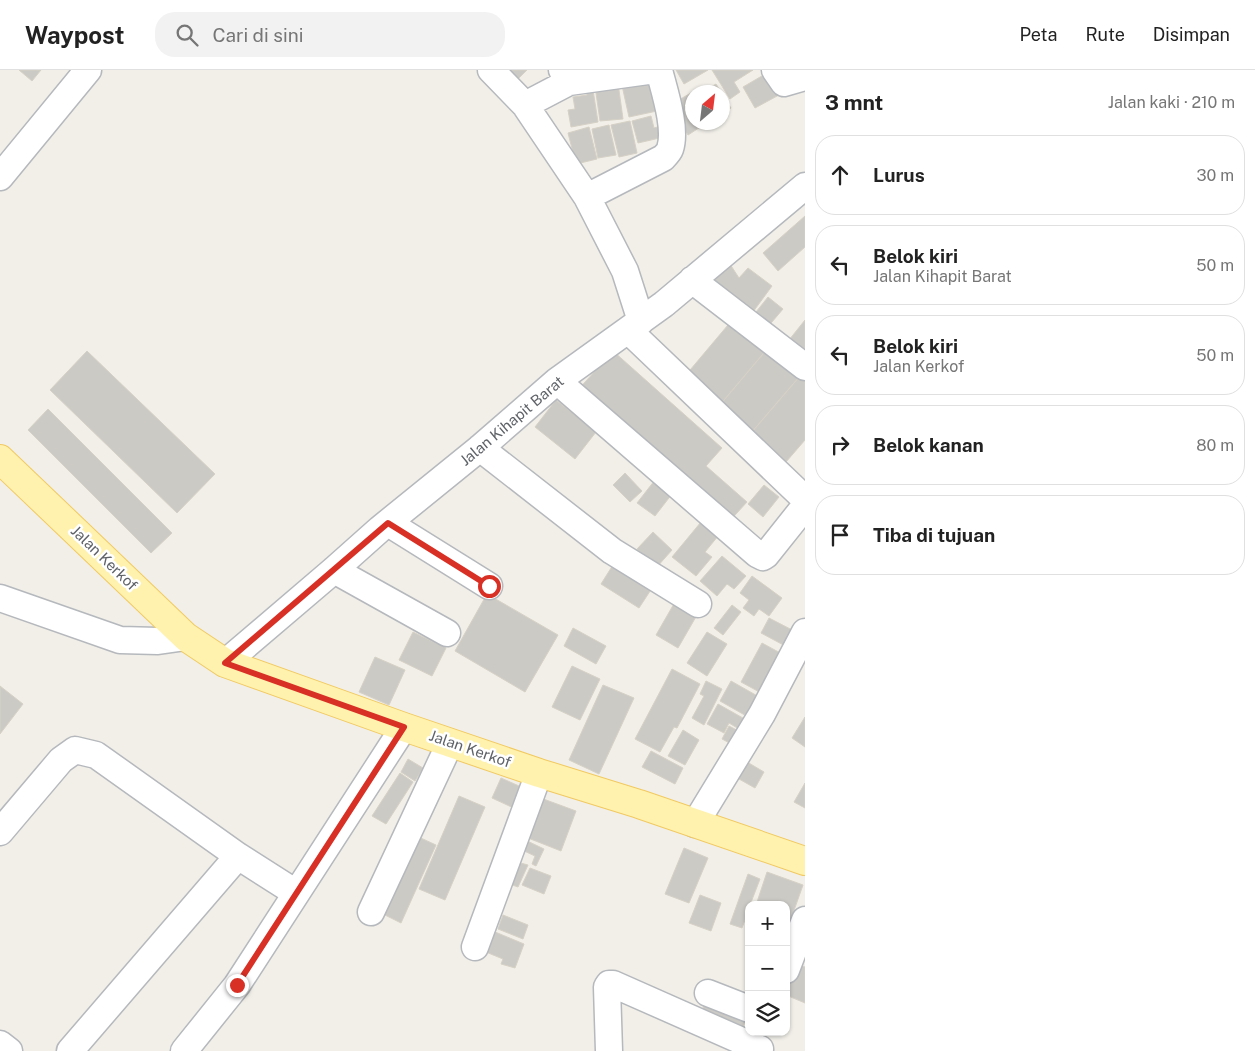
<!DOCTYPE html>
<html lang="id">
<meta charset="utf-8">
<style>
:root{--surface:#fff;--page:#f2f2f2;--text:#222;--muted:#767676;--line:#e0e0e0}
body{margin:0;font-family:"Public Sans",sans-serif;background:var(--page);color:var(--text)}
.controls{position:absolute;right:15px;bottom:15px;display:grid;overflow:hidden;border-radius:10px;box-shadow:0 1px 4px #0004}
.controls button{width:45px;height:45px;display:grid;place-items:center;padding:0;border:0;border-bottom:1px solid var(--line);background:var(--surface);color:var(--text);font:25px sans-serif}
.compass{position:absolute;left:685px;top:15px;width:45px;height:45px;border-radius:50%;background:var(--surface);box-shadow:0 1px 4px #0004;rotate:28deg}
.stop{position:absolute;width:15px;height:15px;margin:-11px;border:4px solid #d93025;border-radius:50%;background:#fff}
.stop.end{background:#d93025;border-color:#fff;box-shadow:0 1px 5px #0008}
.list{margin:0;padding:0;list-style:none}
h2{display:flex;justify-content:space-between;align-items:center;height:65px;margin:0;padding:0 20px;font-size:21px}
h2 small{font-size:16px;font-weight:400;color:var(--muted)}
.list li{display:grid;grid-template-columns:32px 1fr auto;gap:15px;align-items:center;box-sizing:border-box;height:80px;margin:0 10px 10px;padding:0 10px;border:1px solid var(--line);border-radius:20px}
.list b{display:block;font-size:19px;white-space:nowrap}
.list p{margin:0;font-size:16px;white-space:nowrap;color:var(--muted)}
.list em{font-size:16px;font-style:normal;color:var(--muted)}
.icon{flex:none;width:28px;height:28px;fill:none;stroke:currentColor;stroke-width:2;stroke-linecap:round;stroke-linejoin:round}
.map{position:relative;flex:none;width:805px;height:981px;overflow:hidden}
header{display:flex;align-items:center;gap:30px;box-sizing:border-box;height:70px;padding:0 25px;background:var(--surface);border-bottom:1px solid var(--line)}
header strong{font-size:24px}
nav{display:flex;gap:28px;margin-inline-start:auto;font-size:18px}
.search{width:350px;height:45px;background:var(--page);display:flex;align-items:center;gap:12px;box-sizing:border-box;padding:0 18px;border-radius:20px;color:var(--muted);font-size:19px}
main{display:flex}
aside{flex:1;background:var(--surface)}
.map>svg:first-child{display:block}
</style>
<header>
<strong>Waypost</strong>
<div class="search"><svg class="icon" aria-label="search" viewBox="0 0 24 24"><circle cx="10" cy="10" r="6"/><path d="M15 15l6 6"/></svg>Cari di sini</div>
<nav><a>Peta</a><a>Rute</a><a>Disimpan</a></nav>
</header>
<main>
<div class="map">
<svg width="805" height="981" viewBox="0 0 805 981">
<rect width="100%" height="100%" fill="#f1efe8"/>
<path fill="#cccac5" stroke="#d6d1c6" d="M 19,0 L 41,0 L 32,11 Z
M 499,0 L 527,0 L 513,14 Z
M 676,0 L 708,0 L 684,14 Z
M 712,0 L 753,0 L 734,12 L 740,22 L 730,29 Z
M 767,3 L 779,25 L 755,38 L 743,17 Z
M 649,6 L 657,41 L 629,47 L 621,11 Z
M 618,13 L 623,49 L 600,51 L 595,16 Z
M 716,14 L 721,22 L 702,22 Z
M 593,20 L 598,52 L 571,57 L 568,40 L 575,39 L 573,27 L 587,25 L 587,21 Z
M 691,23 L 692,26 L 692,52 L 708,52 L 688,65 L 670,35 Z
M 722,25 L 731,38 L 722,43 Z
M 651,46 L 654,58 L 661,56 L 664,67 L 638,73 L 632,51 Z
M 630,51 L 637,83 L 619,87 L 611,55 Z
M 609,55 L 616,85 L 598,88 L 592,59 Z
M 589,57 L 597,89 L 576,94 L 568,63 Z
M 805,146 L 805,177 L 778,201 L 763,183 Z
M 728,191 L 739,208 L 748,198 L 772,216 L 750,246 L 728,221 L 711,208 Z
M 768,227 L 783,239 L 766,259 L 752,247 Z
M 733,249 L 768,278 L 719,336 L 685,306 Z
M 805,250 L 805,283 L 785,275 Z
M 768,278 L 800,306 L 751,363 L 719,336 Z
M 87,281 L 215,404 L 177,443 L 50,320 Z
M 613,281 L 722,378 L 706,396 L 747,432 L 726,455 L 577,321 Z
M 800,306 L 805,310 L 805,370 L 786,392 L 751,363 Z
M 556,330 L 596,362 L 575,389 L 535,357 Z
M 48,339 L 172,463 L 151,483 L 28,360 Z
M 625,403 L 642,421 L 630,432 L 613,415 Z
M 655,410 L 672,424 L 655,446 L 637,433 Z
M 764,415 L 779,427 L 763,447 L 748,434 Z
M 706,446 L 723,460 L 705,482 L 712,487 L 696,506 L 672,487 Z
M 653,462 L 672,480 L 656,498 L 637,479 Z
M 722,486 L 746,506 L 734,519 L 727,514 L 717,526 L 700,511 Z
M 618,487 L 656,512 L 639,538 L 601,514 Z
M 752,506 L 782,528 L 769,546 L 759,539 L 754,546 L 743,538 L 749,530 L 740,523 Z
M 487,524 L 558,565 L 525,622 L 455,581 Z
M 675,532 L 697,545 L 678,578 L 656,565 Z
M 732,535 L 741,542 L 723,565 L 714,558 Z
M 769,548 L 798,563 L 789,578 L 761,563 Z
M 573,558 L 606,576 L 596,594 L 564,576 Z
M 413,562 L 446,578 L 432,606 L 399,590 Z
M 707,562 L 727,574 L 707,606 L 687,593 Z
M 762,573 L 784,585 L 763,624 L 741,612 Z
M 375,587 L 405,600 L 389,635 L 359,622 Z
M 572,596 L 600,609 L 580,650 L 552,637 Z
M 672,599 L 700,614 L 677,658 L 674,657 L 660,682 L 635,669 Z
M 706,611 L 722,619 L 704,655 L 692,648 L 704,626 L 700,624 Z
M 731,611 L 761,628 L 750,648 L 720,631 Z
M 603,615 L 634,628 L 599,704 L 569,690 Z
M 0,616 L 23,634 L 0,664 Z
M 718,634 L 750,652 L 744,662 L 729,653 L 724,663 L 707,654 Z
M 805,647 L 805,677 L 792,668 Z
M 729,656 L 746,665 L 739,678 L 722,669 Z
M 683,660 L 699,670 L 685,695 L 668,686 Z
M 651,681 L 683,698 L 675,714 L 642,697 Z
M 408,689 L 423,698 L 415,711 L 401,702 Z
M 742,689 L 764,702 L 755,718 L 732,705 Z
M 400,703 L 413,712 L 386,754 L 372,746 Z
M 501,708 L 528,720 L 518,740 L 492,728 Z
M 805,713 L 805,738 L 794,732 Z
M 459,726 L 485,737 L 445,830 L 419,819 Z
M 538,727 L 576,741 L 561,781 L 523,766 Z
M 412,764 L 436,775 L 401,853 L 377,841 Z
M 521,768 L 544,779 L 536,796 L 532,794 L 535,786 L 522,780 Z
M 684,778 L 708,788 L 689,833 L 665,824 Z
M 513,791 L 528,795 L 518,817 L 504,812 Z
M 530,798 L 551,806 L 544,824 L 522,815 Z
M 767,802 L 803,815 L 786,863 L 786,835 L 756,835 Z
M 748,804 L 760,809 L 750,835 L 749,835 L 749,839 L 742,858 L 730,854 Z
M 700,825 L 721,833 L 711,861 L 689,853 Z
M 503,845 L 528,855 L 523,869 L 498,859 Z
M 488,859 L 524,874 L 515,898 L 501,894 L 503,889 L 481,880 Z
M 798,894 L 805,897 L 805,933 L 786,925 L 786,921 Z
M 706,928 L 748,942 L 741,964 L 700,948 Z"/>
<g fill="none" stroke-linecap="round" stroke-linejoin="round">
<defs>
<path id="minor" d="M 491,0 L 525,35 L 587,127 L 625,201 L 641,251
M 562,0 L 569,12 L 655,0
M 775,0 L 784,13 L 805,7
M 525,35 L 569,12
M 0,107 L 88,0
M 587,127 L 663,88 C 666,85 669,82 670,79 C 677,58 664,20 659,0
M 692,210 L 805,297
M 628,260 L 805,429
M 557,311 L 757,484 L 763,487 L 766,485 L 805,436
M 480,378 L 612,481 L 698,534
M 388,453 L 489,516
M 334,500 L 447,563
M 0,528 L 120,570 L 158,571 L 186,567
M 225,593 L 334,500 L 380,459 L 480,378 L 557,311 L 664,234 L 805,116
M 695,754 L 762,644 L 805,562
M 0,762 L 61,690 L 75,680 L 96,685 L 238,786 L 296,823
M 371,842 L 450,673
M 475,877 L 539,703
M 786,900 L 805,850
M 708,923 L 749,939
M 0,974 L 9,981
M 70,981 L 238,786
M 184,981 L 237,915 L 404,657
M 609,981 L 607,917 L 609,914 L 613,914 L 760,979"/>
<path id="major" d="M 0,389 L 186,567 L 225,593 L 404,657 L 539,703 L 639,734 L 805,791"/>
</defs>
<use href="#minor" stroke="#b5b8bc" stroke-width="29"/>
<use href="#major" stroke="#f2c960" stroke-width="30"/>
<use href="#minor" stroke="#fff" stroke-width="26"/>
<use href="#major" stroke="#fff2af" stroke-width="28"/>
</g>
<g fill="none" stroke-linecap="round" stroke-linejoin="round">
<path stroke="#d93025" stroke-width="6" d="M 237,915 L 404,657 L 225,593 L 388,453 L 489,516"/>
</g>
<g text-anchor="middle" stroke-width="5" stroke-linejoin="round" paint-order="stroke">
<g font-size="15" fill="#5f6368" stroke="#fff">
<text transform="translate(512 351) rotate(-40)" y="5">Jalan Kihapit Barat</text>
<text transform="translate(104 488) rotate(44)" y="5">Jalan Kerkof</text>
<text transform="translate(470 679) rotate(19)" y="5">Jalan Kerkof</text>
</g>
</g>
</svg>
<div class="controls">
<button>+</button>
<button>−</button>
<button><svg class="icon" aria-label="layers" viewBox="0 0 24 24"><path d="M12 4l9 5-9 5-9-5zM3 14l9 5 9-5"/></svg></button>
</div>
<svg class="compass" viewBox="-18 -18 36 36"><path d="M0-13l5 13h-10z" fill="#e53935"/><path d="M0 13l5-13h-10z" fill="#767676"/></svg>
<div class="stop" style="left:489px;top:516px"></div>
<div class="stop end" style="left:237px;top:915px"></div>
</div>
<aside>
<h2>3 mnt<small>Jalan kaki · 210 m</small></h2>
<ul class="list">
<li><svg class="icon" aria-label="ahead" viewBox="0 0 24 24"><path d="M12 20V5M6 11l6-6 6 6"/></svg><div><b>Lurus</b></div><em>30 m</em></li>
<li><svg class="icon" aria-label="left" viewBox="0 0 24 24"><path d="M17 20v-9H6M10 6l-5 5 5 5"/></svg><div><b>Belok kiri</b><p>Jalan Kihapit Barat</p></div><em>50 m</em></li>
<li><svg class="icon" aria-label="left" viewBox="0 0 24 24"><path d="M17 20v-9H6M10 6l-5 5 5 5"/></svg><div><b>Belok kiri</b><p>Jalan Kerkof</p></div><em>50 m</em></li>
<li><svg class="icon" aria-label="right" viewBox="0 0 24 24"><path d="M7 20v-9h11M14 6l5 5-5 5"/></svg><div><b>Belok kanan</b></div><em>80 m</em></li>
<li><svg class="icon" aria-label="arrive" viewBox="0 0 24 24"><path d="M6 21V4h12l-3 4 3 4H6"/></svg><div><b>Tiba di tujuan</b></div></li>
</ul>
</aside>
</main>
